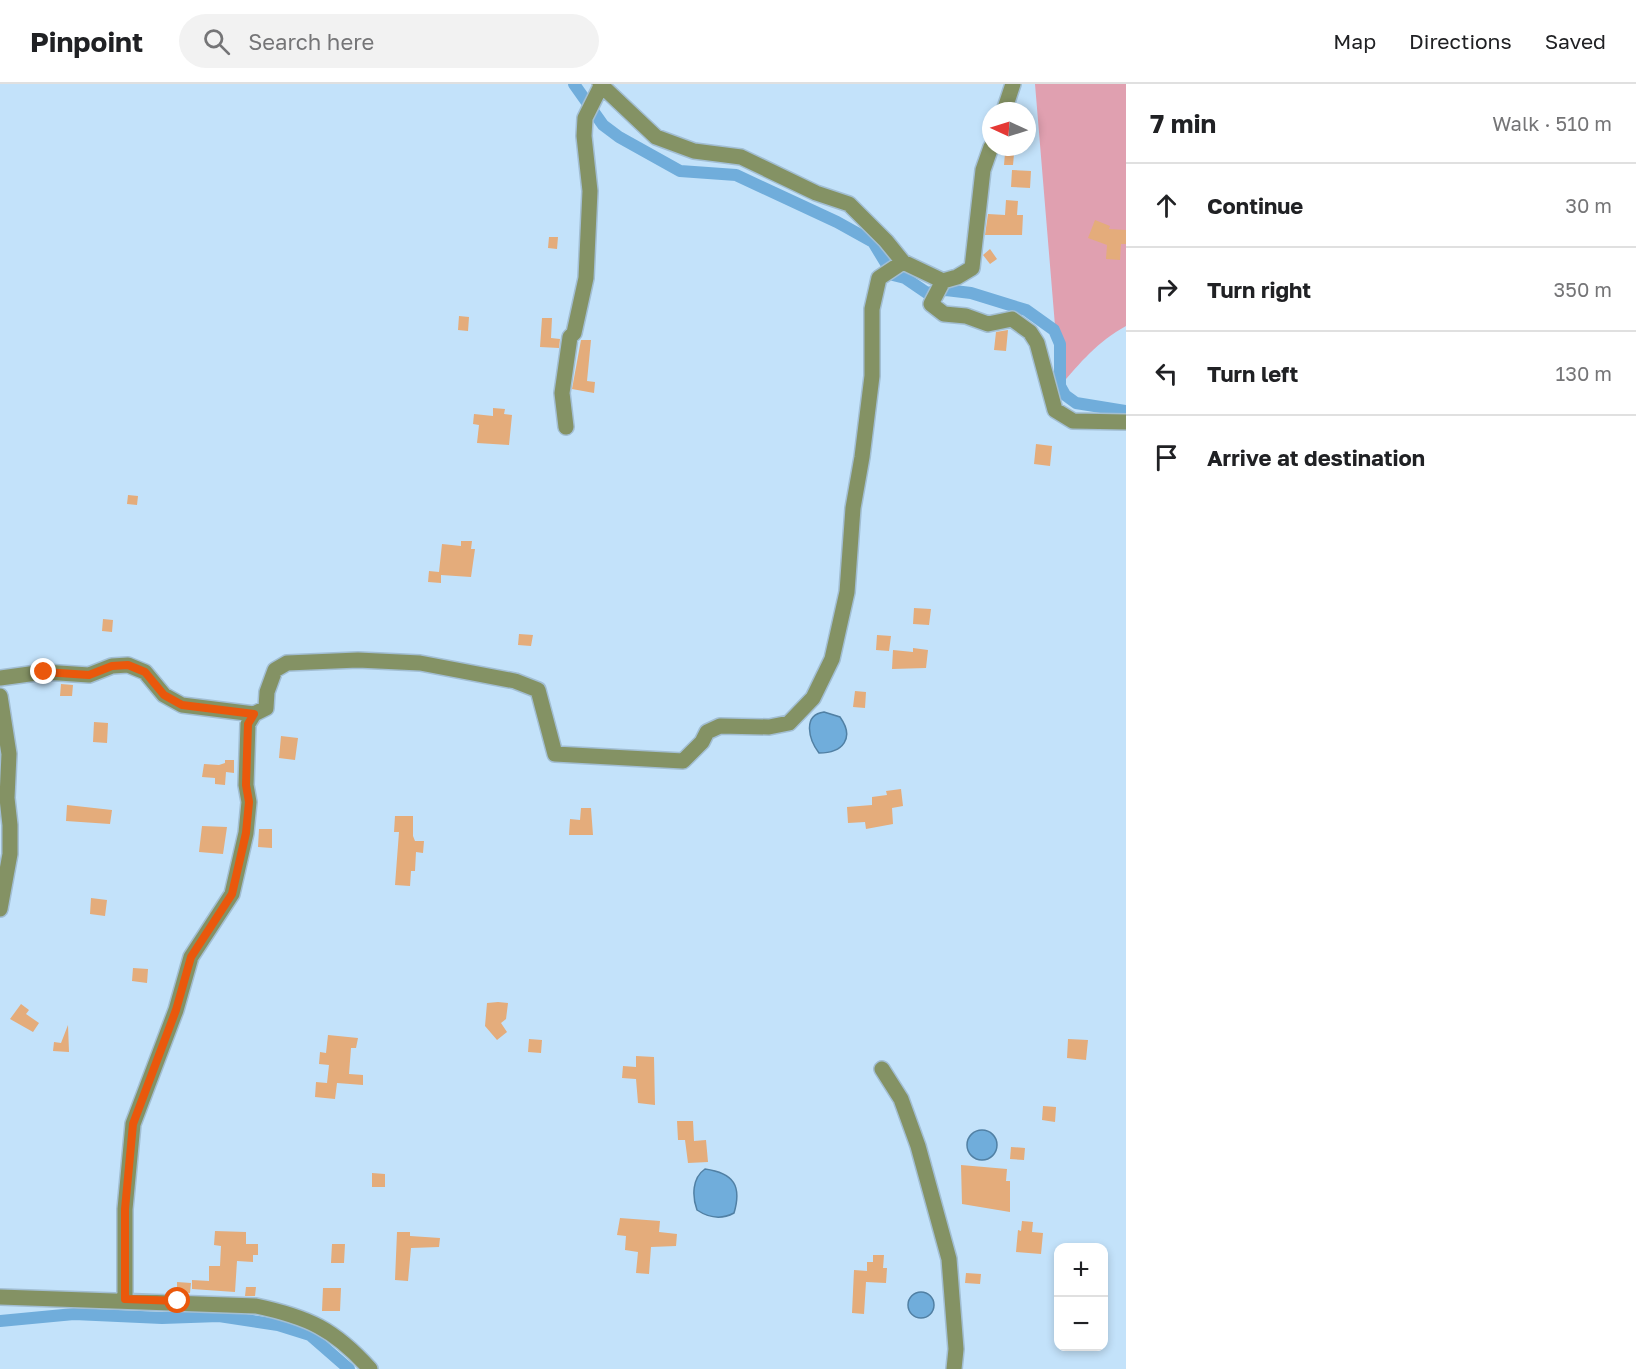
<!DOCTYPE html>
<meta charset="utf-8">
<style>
:root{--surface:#fff;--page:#f2f2f2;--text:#202124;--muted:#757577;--line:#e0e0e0}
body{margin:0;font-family:"Golos Text",sans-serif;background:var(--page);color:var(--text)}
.controls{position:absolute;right:18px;bottom:18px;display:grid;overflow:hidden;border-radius:12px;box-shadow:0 3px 9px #0003}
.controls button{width:54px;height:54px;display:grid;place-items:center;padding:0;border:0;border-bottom:2px solid var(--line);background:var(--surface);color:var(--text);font:30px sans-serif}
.compass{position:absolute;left:982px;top:18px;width:54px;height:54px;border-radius:50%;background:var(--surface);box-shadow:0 3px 9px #0003;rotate:274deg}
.stop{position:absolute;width:18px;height:18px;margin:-14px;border:4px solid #ea580c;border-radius:50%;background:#fff}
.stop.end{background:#ea580c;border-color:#fff;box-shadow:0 2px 6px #0008}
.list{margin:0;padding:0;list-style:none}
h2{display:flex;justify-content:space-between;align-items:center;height:78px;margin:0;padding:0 24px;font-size:26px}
h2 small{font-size:20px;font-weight:400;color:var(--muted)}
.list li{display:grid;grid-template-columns:39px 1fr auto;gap:18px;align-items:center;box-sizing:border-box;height:84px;padding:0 24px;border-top:2px solid var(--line)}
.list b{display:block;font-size:22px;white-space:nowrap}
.list em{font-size:20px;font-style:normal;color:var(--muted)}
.icon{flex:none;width:33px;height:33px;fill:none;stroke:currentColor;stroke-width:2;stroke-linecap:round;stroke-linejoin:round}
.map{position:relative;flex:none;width:1126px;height:1285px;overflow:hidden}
header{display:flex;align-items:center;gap:36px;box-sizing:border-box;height:84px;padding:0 30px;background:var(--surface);border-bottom:2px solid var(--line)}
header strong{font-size:28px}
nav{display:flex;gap:33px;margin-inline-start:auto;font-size:21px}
.search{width:420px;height:54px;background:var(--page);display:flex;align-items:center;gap:15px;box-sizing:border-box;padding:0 21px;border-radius:33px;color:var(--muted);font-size:22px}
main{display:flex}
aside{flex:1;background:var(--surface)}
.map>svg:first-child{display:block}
</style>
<header>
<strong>Pinpoint</strong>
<div class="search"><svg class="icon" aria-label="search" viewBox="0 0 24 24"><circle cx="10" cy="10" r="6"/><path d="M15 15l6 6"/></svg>Search here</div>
<nav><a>Map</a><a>Directions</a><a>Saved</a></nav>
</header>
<main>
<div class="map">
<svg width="1126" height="1285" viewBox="0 0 1126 1285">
<rect width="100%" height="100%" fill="#c3e2fa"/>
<path fill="#e0a0b0" d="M 1035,0 L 1126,0 L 1126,242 C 1098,257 1080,279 1060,302 Z"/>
<path fill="#70addb" stroke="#5180a4" stroke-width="1.5" d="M 824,628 L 840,633 C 855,654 843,669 819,669 C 809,656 802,631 824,628 Z
M967 1061a15 15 0 1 1 30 0a15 15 0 1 1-30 0Z
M 705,1085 C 734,1089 742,1102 734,1129 C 721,1136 709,1134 697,1126 C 692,1112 692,1094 705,1085 Z
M908 1221a13 13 0 1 1 26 0a13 13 0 1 1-26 0Z"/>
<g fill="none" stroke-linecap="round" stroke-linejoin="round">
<path stroke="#70addb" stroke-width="12" d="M 574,0 L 603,41 L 619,53 L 680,87 L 736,91 L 837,138 L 873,158 L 893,191 L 905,194 L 927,209 L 946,206 L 971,209 L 1026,226 L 1054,246 L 1060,260 L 1060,302 L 1065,311 L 1076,319 L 1126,327
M 0,1237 L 74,1230 L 162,1234 L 219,1232 L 278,1241 L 310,1251 L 349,1285"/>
</g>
<path fill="#e4ac7b" d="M 1005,69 L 1014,70 L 1013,81 L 1004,81 Z
M 1012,86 L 1031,87 L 1030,104 L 1011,103 Z
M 1006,116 L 1018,117 L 1017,131 L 1023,131 L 1022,151 L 985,151 L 988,130 L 1005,131 Z
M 1095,136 L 1110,142 L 1109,145 L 1126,146 L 1126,160 L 1121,160 L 1120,176 L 1106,175 L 1107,161 L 1088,154 Z
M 549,153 L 558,153 L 557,165 L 548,164 Z
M 990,165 L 997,175 L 990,180 L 983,171 Z
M 459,232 L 469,233 L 468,247 L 458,246 Z
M 542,234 L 552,234 L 551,254 L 560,255 L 559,264 L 540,263 Z
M 1008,246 L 1006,267 L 994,266 L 996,248 Z
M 581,256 L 591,256 L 587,297 L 595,298 L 594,309 L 572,305 Z
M 493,324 L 505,325 L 504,330 L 512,331 L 509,361 L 477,359 L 479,341 L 473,340 L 474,330 L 493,332 Z
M 1036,360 L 1052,362 L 1050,382 L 1034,380 Z
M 128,411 L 138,412 L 137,421 L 127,420 Z
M 461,457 L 472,457 L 471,465 L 475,465 L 471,493 L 441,491 L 441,499 L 428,498 L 429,487 L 439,488 L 442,460 L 461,462 Z
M 914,524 L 931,525 L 929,541 L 913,540 Z
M 103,535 L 113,536 L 112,548 L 102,547 Z
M 519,550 L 533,551 L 531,562 L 518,561 Z
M 877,551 L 891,552 L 889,567 L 876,566 Z
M 913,564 L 928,566 L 926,584 L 892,585 L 893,566 L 913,568 Z
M 61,600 L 73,601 L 72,612 L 60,612 Z
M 855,607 L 866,608 L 865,624 L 853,623 Z
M 94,638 L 108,639 L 107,659 L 93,658 Z
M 281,652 L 298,654 L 295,676 L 279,674 Z
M 225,676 L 234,676 L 234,689 L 226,688 L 225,701 L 215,700 L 215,694 L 202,693 L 204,680 L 219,681 L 225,679 Z
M 901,705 L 903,722 L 892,724 L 893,740 L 866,745 L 865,738 L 848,739 L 847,723 L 872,721 L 872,713 L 887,711 L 886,707 Z
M 67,721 L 112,726 L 110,740 L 66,737 Z
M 581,724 L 591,724 L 593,751 L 569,751 L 570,735 L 580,736 Z
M 395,732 L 413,732 L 413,752 L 415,757 L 424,757 L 423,769 L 416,768 L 415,787 L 411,787 L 410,802 L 395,801 L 399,748 L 394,748 Z
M 202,742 L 227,743 L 223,770 L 199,768 Z
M 259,745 L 272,745 L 272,764 L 258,763 Z
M 91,814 L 107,816 L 105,832 L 90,830 Z
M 133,884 L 148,885 L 147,899 L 132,897 Z
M 498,918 L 508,919 L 506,935 L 501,939 L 507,948 L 497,956 L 485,942 L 487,919 Z
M 21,920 L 29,926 L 26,930 L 39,939 L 33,948 L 10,935 Z
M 68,941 L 69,968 L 53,967 L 54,958 L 61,959 Z
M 328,951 L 358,954 L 356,964 L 351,964 L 349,990 L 363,991 L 363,1001 L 337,999 L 335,1015 L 315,1013 L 316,998 L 327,999 L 329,981 L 319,980 L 320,968 L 326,969 Z
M 529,955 L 542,956 L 541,969 L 528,968 Z
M 1068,955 L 1088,956 L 1086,976 L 1067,974 Z
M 636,972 L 654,973 L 655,1021 L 638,1019 L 636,995 L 622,994 L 623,982 L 636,983 Z
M 1043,1022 L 1056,1023 L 1055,1038 L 1042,1036 Z
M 677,1037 L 693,1037 L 694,1057 L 706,1056 L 708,1078 L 688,1079 L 685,1056 L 678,1056 Z
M 1011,1063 L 1025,1064 L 1024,1076 L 1010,1075 Z
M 961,1081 L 1007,1085 L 1006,1097 L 1010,1097 L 1010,1128 L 962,1120 Z
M 372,1089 L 385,1090 L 385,1103 L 372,1103 Z
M 620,1134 L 660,1137 L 659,1148 L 677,1150 L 676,1162 L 651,1163 L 649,1190 L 636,1189 L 638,1168 L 625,1166 L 626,1152 L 617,1151 Z
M 1022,1137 L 1033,1138 L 1032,1148 L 1043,1149 L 1041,1170 L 1016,1168 L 1018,1146 L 1021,1147 Z
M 215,1147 L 246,1148 L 246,1160 L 258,1160 L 258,1171 L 253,1171 L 253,1178 L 237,1177 L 235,1208 L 192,1205 L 192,1196 L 209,1197 L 209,1182 L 220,1182 L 221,1162 L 214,1161 Z
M 397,1148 L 410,1148 L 410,1152 L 440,1154 L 439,1163 L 411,1164 L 408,1197 L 395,1196 Z
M 332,1160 L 345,1160 L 344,1179 L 331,1179 Z
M 873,1171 L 884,1171 L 883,1184 L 887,1184 L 886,1199 L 866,1198 L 864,1230 L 852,1229 L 854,1186 L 867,1187 L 867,1178 L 873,1178 Z
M 966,1189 L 981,1190 L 980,1200 L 965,1199 Z
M 177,1198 L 191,1199 L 190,1209 L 177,1208 Z
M 246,1203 L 256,1203 L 255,1212 L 245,1212 Z
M 323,1204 L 341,1204 L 340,1227 L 322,1227 Z"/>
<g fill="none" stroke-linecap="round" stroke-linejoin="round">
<defs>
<path id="minor" d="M 600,0 L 656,53 L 694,67 L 741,73 L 816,109 L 849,120 L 886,157 L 903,178 L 943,197 L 957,193 L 972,184 L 983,86 L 991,63
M 1004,27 L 1013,0
M 943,197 L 931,220 L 944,230 L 966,232 L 988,240 L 1012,235 L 1030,248 L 1037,259 L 1055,326 L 1073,337 L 1126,338
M 566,343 L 562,309 L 570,253 L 574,249 L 586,194 L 590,107 L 584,52 L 585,34 L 601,2
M 0,594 L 44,588 L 89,591 L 112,582 L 128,581 L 145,588 L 164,611 L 182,621 L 254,630 L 266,624 L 267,608 L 275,586 L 287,579 L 358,576 L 420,579 L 515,597 L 538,606 L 555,670 L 683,677 L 702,658 L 707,648 L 720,642 L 769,643 L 789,639 L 813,614 L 832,575 L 847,508 L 853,424 L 862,373 L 872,292 L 872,225 L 879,194 L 903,178
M 0,612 L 9,670 L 7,714 L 10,741 L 10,770 L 0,825
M 882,985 L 901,1015 L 918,1062 L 949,1175 L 956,1265 L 954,1285
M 0,1213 L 256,1222 C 308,1233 334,1245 370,1285
M 125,1215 L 125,1125 L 133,1040 L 176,926 L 191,873 L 232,810 L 246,749 L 249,718 L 246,701 L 248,640 L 254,630"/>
</defs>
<use href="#minor" stroke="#a2bed3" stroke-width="18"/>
<use href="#minor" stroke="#849264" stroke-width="15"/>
</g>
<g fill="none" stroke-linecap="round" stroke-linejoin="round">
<path stroke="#ea580c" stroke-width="8" d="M 44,588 L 89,591 L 112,582 L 128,581 L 145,588 L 164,611 L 182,621 L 254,630 L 248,640 L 246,701 L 249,718 L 246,749 L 232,810 L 191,873 L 176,926 L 133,1040 L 125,1125 L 125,1215 L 178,1217"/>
</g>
</svg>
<div class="controls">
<button>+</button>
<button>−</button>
</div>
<svg class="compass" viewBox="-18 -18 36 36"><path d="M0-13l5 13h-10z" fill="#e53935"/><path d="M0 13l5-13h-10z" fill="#757577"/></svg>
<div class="stop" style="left:178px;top:1217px"></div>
<div class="stop end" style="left:44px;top:588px"></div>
</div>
<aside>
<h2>7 min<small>Walk · 510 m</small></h2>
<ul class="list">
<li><svg class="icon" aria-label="ahead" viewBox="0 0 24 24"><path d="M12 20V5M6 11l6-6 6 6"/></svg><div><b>Continue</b></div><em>30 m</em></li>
<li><svg class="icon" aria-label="right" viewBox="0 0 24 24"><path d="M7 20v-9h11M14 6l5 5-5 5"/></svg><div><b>Turn right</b></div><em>350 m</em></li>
<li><svg class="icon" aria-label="left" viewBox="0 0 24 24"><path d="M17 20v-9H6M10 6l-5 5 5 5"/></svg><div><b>Turn left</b></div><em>130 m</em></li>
<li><svg class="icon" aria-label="arrive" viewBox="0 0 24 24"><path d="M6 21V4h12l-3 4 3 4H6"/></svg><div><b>Arrive at destination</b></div></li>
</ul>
</aside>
</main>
